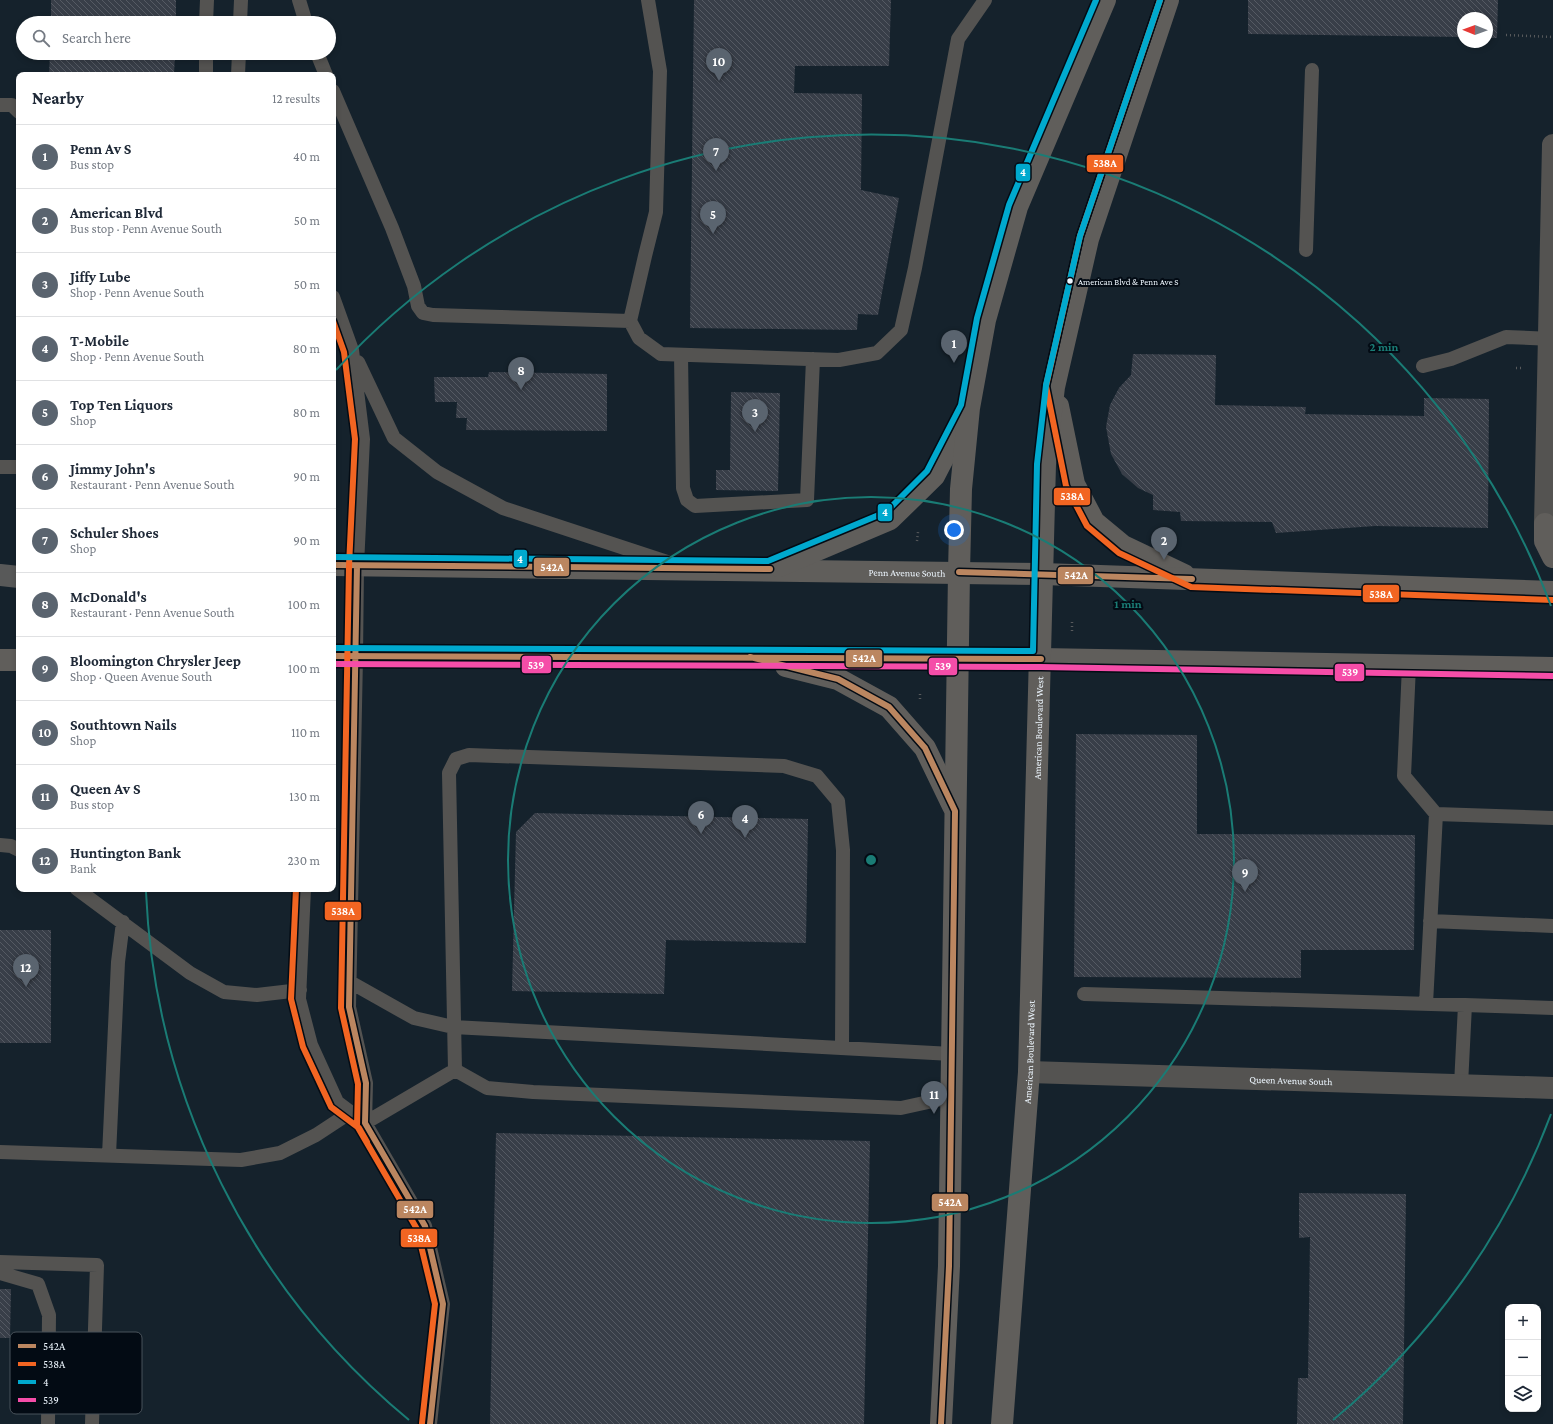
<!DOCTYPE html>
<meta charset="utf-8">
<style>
:root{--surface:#fff;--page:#f6f6f7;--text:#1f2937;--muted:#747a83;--line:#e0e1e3;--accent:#5a646f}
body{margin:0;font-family:"Crimson Pro",serif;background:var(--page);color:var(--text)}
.controls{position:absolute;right:12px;bottom:12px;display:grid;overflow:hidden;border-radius:8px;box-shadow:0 2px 6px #0003}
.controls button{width:36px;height:36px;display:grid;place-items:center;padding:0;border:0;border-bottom:1px solid var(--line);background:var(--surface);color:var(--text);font:20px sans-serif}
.compass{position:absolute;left:1457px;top:12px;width:36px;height:36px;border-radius:50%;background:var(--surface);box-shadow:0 2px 6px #0003;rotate:271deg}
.you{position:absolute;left:954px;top:530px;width:14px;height:14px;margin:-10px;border:3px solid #fff;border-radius:50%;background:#1a73e8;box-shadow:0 0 0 6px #1a73e833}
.badge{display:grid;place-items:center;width:26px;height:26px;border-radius:50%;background:var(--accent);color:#fff;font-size:13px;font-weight:700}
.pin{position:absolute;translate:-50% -33px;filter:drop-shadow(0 1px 2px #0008)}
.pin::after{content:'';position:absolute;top:21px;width:14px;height:12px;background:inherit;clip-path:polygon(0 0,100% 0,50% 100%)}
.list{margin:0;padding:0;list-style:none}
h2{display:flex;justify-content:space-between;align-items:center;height:52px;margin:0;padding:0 16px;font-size:17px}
h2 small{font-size:13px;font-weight:400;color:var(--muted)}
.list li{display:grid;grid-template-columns:26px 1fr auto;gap:12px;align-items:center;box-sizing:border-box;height:64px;padding:0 16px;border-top:1px solid var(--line)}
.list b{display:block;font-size:15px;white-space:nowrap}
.list p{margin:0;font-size:13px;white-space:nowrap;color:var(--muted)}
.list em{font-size:13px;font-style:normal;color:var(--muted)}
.icon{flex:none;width:22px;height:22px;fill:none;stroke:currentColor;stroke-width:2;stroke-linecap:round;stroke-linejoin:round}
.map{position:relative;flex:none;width:1553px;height:1424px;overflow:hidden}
.search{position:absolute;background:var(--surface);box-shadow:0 2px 6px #0003;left:16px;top:16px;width:320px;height:44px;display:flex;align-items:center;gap:10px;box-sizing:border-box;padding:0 14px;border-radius:22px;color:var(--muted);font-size:15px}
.panel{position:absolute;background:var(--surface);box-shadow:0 2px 6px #0003;left:16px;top:72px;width:320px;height:820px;border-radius:8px}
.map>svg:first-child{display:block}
</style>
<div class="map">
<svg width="1553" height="1424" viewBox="0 0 1553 1424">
<defs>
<pattern id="building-back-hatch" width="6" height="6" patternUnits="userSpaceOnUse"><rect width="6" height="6" fill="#383e48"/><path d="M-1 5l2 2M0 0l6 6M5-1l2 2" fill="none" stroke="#555a63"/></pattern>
</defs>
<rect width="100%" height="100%" fill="#15222c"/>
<path fill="url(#building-back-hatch)" d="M 51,0 L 176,0 L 176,23 L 51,23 Z
M 694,0 L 891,0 L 889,66 L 795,66 L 794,93 L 862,94 L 861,190 L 899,198 L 878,315 L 858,314 L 857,330 L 690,328 Z
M 1248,0 L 1498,0 L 1497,38 L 1487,38 L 1487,18 L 1463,18 L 1463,37 L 1248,34 Z
M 50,53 L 175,53 L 174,75 L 49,75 Z
M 1133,354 L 1216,355 L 1215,405 L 1306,407 L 1305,414 L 1424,416 L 1424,398 L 1489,399 L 1488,528 L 1375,526 L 1276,533 L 1272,522 L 1181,521 L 1180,512 L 1153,510 L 1153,495 L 1138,488 L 1122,474 L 1111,454 L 1106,427 L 1110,405 L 1119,388 L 1131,375 Z
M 489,372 L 607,374 L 607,431 L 466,430 L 467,418 L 456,418 L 457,402 L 435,402 L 434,377 L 488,377 Z
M 731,392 L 780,393 L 778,491 L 716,490 L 716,470 L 730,470 Z
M 1076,734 L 1197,735 L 1197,834 L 1415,835 L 1414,950 L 1301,950 L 1301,978 L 1074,977 Z
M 535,813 L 808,819 L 806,943 L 666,940 L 664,994 L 512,991 L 516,832 Z
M 0,930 L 51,930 L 51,1043 L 0,1043 Z
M 496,1133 L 870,1141 L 864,1424 L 490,1424 Z
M 1299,1193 L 1406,1194 L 1403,1424 L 1297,1424 L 1298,1378 L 1308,1378 L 1310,1237 L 1299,1238 Z
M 0,1289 L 11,1289 L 10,1338 L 0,1338 Z"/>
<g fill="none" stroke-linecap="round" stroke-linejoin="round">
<path stroke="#585a5c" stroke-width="2.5" stroke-dasharray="1 3" stroke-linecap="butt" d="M 1506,35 L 1553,37
M 1516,368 L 1523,368
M 917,541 L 918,532
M 1072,622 L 1072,632
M 920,694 L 920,702"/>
<path stroke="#545351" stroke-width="14" d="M 299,0 L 306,23
M 648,0 L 660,71 L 656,212 L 645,256 L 630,321 L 639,338 L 661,354 L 839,360 L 877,353 L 901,330 L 915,268 L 958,39 L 985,0
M 206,23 L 207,0
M 240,23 L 241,0
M 317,53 L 326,75
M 206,75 L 206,53
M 238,75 L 239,53
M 333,91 L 392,228 L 414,286 L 418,306 L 423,313 L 433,315 L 630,321
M 0,105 L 12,105 L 19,112
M 1306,250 L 1312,70
M 333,297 L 352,350 L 363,439 L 357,566 L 356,657 L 349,1007 L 366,1083 L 365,1123
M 681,355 L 683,488 L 687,500 L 695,506 L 807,500 L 813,359
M 358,362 L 394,438 L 437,472 L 503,508 L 673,564
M 1423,366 L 1451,359 L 1506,337 L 1553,339
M 0,467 L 19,467
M 1409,666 L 1404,776 L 1436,814
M 0,845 L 11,846 L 19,850
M 77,889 L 190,973 L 224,992 L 257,995 L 300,990
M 304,889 L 299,999 L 311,1045 L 337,1102 L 365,1123 L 425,1226 L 443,1304 L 430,1424
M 1430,921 L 1553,926
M 350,982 L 414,1018 L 453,1027 L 952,1054
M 1084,994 L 1465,1005
M 1426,1004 L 1436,814 L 1553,818
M 455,1070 L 487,1088 L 533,1092 L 901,1108 L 951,1097
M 1461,1085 L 1465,1005 L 1553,1008
M 365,1123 L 455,1070 L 449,773 L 456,759 L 469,755 L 784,766 L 817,776 L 838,801 L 843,850 L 842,1047
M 0,1152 L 241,1160 L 280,1153 L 316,1135 L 351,1112
M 109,1155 L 118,962 L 123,922
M 0,1262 L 97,1265 L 92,1424
M 0,1273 L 38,1284 L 49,1315 L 48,1424"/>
<g stroke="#545351" stroke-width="22">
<path d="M 1545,524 L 1553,145"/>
<path id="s1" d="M 1029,1072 L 1553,1088"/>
</g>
<g stroke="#605e5b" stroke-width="22">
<path d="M 1058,406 L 1074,484 L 1094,522 L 1123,546 L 1184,575"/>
<path d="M 1545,524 L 1545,541 L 1553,557"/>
<path id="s2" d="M 333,565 L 1043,574 L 1553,592"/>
<path d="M 779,566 L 890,519 L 934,476 L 964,418"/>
<path d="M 333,656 L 1041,659 L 1553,668"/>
<path d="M 0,660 L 19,660"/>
<path d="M 786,666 L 838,679 L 889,707 L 925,748 L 953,806"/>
<path d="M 941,1424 L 949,1266 L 959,572 L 961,489 L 969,408 L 985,320 L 1017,207 L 1105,0"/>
<path id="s3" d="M 1002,1424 L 1029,1072 L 1045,464 L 1054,387 L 1088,239 L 1168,0"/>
</g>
<path stroke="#585959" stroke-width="22" d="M 0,575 L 19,577"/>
<defs>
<path id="bus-1" d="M 333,565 L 770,569
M 357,566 L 349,1007 L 366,1083 L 365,1123 L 425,1226 L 443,1304 L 430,1424
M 959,572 L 1192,579
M 333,656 L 1041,659
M 750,657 L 838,679 L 889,707 L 925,748 L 955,811 L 949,1266 L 941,1424"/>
<path id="bus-2" d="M 1160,0 L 1080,236 L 1046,386 L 1066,486 L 1087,526 L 1119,553 L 1191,587 L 1553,600
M 333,321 L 344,352 L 355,439 L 349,566 L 341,1008 L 358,1084 L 357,1126 L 417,1229 L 435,1304 L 422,1423
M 296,889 L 291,999 L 303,1047 L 331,1107 L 359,1128 L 367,1142"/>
<path id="bus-3" d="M 333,557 L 768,561 L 886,512 L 927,471 L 961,405 L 977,318 L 1009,205 L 1096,0
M 333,648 L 1033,651 L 1037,464 L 1046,385 L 1080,236 L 1160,0"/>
<path id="bus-4" d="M 333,664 L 1041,667 L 1553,676"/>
</defs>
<use href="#bus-1" stroke="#030b14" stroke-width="9"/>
<use href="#bus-2" stroke="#030b14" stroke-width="9"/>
<use href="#bus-3" stroke="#030b14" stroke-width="9"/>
<use href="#bus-4" stroke="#030b14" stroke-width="9"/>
<use href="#bus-1" stroke="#bb8660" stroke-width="6"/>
<use href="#bus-2" stroke="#f26522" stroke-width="6"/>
<use href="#bus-3" stroke="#00a9ce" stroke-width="6"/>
<use href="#bus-4" stroke="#f54da8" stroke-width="6"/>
</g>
<g fill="none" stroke="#1a7c75" stroke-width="2">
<circle cx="871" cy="860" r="363"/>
<path d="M1551 1114A726 726 0 0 1 1333 1420M409 1420A726 726 0 0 1 146 892M336 370A726 726 0 0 1 1551 606"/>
</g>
<circle fill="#edf6fe" stroke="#030b14" stroke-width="1.5" cx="1070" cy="281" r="3.5"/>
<g text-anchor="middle" stroke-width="4" stroke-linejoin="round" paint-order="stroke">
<g font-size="9" fill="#edf6fe" stroke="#030b14" text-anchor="start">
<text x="1078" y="285">American Blvd &amp; Penn Ave S</text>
</g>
<g font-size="10" fill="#edf6fe" stroke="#030b14">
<text dy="4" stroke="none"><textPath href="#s2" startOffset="574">Penn Avenue South</textPath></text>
<text dy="4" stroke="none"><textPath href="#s3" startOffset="697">American Boulevard West</textPath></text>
<text dy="4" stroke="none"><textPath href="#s3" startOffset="373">American Boulevard West</textPath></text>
<text dy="4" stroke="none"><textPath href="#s1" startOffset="262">Queen Avenue South</textPath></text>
</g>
</g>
<rect x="10" y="1332" width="132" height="82" rx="6" fill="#030b14" stroke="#49525a" stroke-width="1"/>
<rect x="18" y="1344" width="18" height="4" fill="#bb8660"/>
<rect x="18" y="1362" width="18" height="4" fill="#f26522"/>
<rect x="18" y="1380" width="18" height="4" fill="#00a9ce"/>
<rect x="18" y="1398" width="18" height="4" fill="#f54da8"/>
<g font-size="11" fill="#edf6fe">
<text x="43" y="1350">542A</text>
<text x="43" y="1368">538A</text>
<text x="43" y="1386">4</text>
<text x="43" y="1404">539</text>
</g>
<circle cx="871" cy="860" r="6" fill="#1a7c75" stroke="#030b14" stroke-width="2"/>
<g font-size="12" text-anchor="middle" font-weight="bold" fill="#1a7c75" stroke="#030b14" stroke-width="4" stroke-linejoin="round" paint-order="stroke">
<text x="1384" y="351">2 min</text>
<text x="1128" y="608">1 min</text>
</g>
<g stroke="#030b14" stroke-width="1.5">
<rect x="1086" y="154" width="38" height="19" rx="4" fill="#f26522"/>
<rect x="1015" y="163" width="16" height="19" rx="4" fill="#00a9ce"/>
<rect x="1053" y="487" width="38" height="19" rx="4" fill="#f26522"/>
<rect x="877" y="503" width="16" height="19" rx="4" fill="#00a9ce"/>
<rect x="513" y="549" width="15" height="19" rx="4" fill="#00a9ce"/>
<rect x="533" y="557" width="37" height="20" rx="4" fill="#bb8660"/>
<rect x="1057" y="566" width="37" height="19" rx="4" fill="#bb8660"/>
<rect x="1362" y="584" width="38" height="19" rx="4" fill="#f26522"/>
<rect x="845" y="649" width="38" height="19" rx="4" fill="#bb8660"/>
<rect x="521" y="655" width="31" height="19" rx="4" fill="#f54da8"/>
<rect x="928" y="657" width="30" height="19" rx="4" fill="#f54da8"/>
<rect x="1334" y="663" width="31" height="19" rx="4" fill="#f54da8"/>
<rect x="324" y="901" width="38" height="20" rx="4" fill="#f26522"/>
<rect x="931" y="1193" width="38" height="19" rx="4" fill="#bb8660"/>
<rect x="396" y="1200" width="38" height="19" rx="4" fill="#bb8660"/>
<rect x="400" y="1228" width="38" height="20" rx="4" fill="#f26522"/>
</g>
<g font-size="11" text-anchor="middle" font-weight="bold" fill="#fff">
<text x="1105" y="167">538A</text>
<text x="1023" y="176">4</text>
<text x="1072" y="500">538A</text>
<text x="885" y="516">4</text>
<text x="520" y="563">4</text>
<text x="552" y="571">542A</text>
<text x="1076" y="579">542A</text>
<text x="1381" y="598">538A</text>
<text x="864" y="662">542A</text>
<text x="536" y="669">539</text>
<text x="943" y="670">539</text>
<text x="1350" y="676">539</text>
<text x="343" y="915">538A</text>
<text x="950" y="1206">542A</text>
<text x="415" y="1213">542A</text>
<text x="419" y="1242">538A</text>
</g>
</svg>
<div class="controls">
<button>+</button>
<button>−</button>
<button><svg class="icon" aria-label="layers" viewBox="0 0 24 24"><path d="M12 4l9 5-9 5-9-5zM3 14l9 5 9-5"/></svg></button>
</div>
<svg class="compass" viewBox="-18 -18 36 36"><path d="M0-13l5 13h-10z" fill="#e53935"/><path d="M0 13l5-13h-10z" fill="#747a83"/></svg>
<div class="you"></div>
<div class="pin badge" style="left:954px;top:363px">1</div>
<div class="pin badge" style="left:1164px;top:560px">2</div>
<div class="pin badge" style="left:755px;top:432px">3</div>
<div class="pin badge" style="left:745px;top:838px">4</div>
<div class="pin badge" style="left:713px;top:234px">5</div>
<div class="pin badge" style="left:701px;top:834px">6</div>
<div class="pin badge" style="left:716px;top:171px">7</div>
<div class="pin badge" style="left:521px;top:390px">8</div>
<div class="pin badge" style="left:1245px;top:892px">9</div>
<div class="pin badge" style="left:719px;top:81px">10</div>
<div class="pin badge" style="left:934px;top:1114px">11</div>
<div class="pin badge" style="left:26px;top:987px">12</div>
<div class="search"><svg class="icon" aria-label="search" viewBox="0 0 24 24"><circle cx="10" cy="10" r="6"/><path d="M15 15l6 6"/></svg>Search here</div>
<section class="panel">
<h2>Nearby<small>12 results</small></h2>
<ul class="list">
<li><span class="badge">1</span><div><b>Penn Av S</b><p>Bus stop</p></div><em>40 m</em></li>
<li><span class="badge">2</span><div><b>American Blvd</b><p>Bus stop · Penn Avenue South</p></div><em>50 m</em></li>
<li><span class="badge">3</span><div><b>Jiffy Lube</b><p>Shop · Penn Avenue South</p></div><em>50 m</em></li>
<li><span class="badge">4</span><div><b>T-Mobile</b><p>Shop · Penn Avenue South</p></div><em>80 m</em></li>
<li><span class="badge">5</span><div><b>Top Ten Liquors</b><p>Shop</p></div><em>80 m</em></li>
<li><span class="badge">6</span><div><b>Jimmy John's</b><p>Restaurant · Penn Avenue South</p></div><em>90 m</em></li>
<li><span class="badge">7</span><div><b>Schuler Shoes</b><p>Shop</p></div><em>90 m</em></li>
<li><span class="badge">8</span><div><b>McDonald's</b><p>Restaurant · Penn Avenue South</p></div><em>100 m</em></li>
<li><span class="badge">9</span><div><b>Bloomington Chrysler Jeep</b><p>Shop · Queen Avenue South</p></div><em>100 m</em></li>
<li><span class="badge">10</span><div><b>Southtown Nails</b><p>Shop</p></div><em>110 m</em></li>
<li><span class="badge">11</span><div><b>Queen Av S</b><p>Bus stop</p></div><em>130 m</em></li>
<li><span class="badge">12</span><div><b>Huntington Bank</b><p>Bank</p></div><em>230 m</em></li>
</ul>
</section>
</div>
